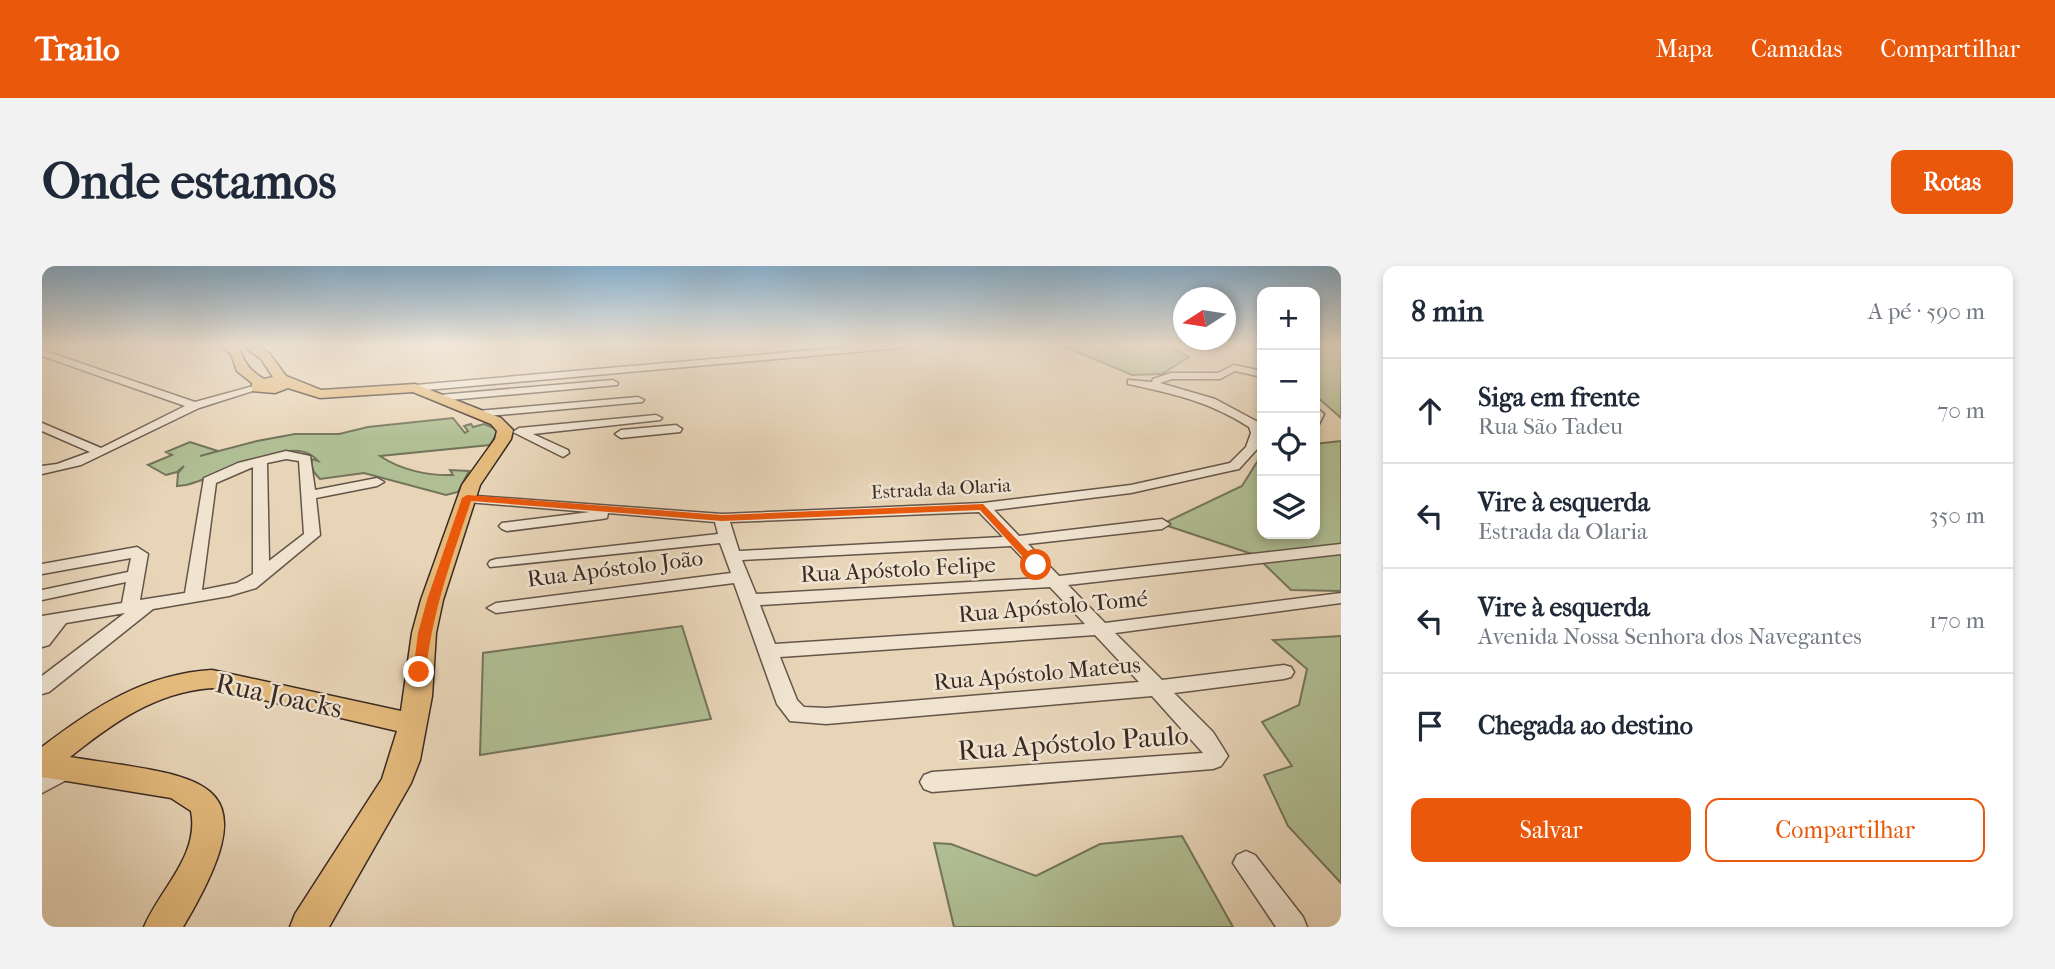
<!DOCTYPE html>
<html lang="pt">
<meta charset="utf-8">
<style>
:root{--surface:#fff;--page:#f2f2f3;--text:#1f2937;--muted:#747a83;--line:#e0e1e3;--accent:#ea580c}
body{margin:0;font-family:"IM FELL French Canon",serif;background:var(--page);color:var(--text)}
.controls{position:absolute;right:21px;top:21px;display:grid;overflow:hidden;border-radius:14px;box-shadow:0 4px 10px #0003}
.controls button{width:63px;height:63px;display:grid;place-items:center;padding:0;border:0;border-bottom:2px solid var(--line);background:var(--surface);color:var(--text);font:35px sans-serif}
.compass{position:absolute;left:1131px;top:21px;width:63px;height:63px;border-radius:50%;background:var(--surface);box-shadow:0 4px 10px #0003;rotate:258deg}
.stop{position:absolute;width:21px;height:21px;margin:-16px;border:5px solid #ea580c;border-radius:50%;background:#fff}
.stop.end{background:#ea580c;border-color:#fff;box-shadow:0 2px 7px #0008}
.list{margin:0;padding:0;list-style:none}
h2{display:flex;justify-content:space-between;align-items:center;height:91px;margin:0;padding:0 28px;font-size:30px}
h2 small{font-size:23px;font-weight:400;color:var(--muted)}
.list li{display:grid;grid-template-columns:46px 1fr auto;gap:21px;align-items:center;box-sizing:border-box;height:105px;padding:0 28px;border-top:2px solid var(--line)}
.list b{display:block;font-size:26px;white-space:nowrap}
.list p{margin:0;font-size:23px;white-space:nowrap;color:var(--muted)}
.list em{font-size:23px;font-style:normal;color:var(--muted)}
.actions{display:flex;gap:14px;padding:21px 28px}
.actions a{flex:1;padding:16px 0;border:2px solid var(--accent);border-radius:14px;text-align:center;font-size:24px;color:var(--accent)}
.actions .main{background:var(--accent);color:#fff}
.icon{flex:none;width:38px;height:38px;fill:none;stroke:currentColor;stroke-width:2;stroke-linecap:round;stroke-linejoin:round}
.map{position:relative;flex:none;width:1299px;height:661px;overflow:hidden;border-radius:14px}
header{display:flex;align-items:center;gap:42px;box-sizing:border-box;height:98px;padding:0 35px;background:var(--accent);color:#fff}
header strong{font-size:33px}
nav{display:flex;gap:38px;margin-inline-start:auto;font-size:24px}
.intro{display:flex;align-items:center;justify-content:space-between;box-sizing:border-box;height:168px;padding:0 42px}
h1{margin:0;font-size:49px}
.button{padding:18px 32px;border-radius:14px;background:var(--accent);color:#fff;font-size:24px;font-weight:700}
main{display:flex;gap:42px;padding:0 42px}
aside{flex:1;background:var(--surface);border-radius:14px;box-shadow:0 4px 10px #0003}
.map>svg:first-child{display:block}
</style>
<header>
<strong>Trailo</strong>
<nav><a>Mapa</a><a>Camadas</a><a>Compartilhar</a></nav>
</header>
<div class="intro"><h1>Onde estamos</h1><a class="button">Rotas</a></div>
<main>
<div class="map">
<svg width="1299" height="661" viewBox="0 0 1299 661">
<rect width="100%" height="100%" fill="#e8d5b8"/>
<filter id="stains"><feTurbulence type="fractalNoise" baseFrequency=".00286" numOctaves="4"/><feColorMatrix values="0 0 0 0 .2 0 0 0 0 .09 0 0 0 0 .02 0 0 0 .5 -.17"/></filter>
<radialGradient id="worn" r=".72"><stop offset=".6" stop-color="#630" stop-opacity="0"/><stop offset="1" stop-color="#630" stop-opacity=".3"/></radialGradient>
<path fill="#b0be93" stroke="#74745c" stroke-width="2" d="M 1019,79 L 1127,79 L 1147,91 L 1120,108 L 1090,109 Z
M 1273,79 L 1299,79 L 1299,152 L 1273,129 Z
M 411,152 L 423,167 L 426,165 L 422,160 L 429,158 L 431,161 L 442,158 L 457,164 L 448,179 L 338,190 C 359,204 386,210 411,209 L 408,204 L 427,205 L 416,226 L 404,229 L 322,207 L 278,213 C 271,206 269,202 270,193 L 276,195 C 271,189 266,186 257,185 C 229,182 175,211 144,219 L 135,220 L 136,207 L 142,200 L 135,206 L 124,209 L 106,199 L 130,189 L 124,186 L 148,176 L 176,185 L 158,190 L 215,175 L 253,168 L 297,168 L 326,161 Z
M 1299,175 L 1299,325 L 1249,324 L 1213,289 L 1120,258 L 1200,220 L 1220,188 L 1220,268 L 1273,268 L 1273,178 Z
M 640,360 L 669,453 L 438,489 L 441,387 Z
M 1299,370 L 1299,617 L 1246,560 L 1222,509 L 1250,500 L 1220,456 L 1257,439 L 1265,403 L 1231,374 Z
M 1140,570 L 1191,661 L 912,661 L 892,577 L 909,578 L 994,610 L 1058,578 Z"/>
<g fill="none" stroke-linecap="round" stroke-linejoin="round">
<defs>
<path id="minor" d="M 830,79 L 863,79 L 858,82 L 373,125 L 368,122 L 373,119 Z
M 0,84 L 153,136 L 215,119 L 220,122 L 157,142 L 39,199 L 0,208 L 0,200 L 15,198 L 48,186 L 0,165 L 0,157 L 59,182 L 143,140 L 0,90 Z
M 1192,99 L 1220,105 L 1220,111 L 1193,105 L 1178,113 L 1130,113 L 1118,117 L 1173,133 L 1216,156 L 1220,165 L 1216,182 L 1197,203 L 1192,204 L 1089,227 L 952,244 L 977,270 L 1120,253 L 1128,258 L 1120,263 L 986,278 L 1017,310 L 1299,278 L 1299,288 L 1026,319 L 1063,357 L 1299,327 L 1299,337 L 1073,367 L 1120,414 L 1242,399 L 1249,401 L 1252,406 L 1249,411 L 1242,413 L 1132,427 L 1171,466 L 1186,490 L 1179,500 L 1171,503 L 890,526 L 882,523 L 878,516 L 882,509 L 890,506 L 1161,487 L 1110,430 L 784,458 L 748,455 L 735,438 L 692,317 L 454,347 L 445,342 L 454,337 L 689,307 L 678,277 L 448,301 L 446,298 L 448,295 L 454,293 L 676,268 L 673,256 L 566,247 L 565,252 L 560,253 L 465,265 L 460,263 L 457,260 L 460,257 L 548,246 L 425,236 L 420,235 L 420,229 L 680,248 L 941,237 L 1089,219 L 1188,197 L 1204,181 L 1209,167 L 1207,161 C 1166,135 1132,128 1086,118 L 1086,114 L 1110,116 L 1111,113 L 1129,107 L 1176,107 ZM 937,246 L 961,271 L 697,285 L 688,256 ZM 969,280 L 999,312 L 714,328 L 700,294 ZM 1008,321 L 1043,358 L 733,378 L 718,339 ZM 1053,369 L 1097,416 L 784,442 L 762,441 L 755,434 L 738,391 Z
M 571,114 L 576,117 L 575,119 L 397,135 L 392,132 L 397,129 Z
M 596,131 L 602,134 L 600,136 L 435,151 L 429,148 L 435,145 Z
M 1273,140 L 1282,148 L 1277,158 L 1273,160 Z
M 614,149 L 620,152 L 618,154 L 491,168 L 526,184 L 527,187 L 521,191 L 471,166 L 477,162 Z
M 634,159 L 640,163 L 638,166 L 579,172 L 573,168 L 579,164 Z
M 244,185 L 268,190 L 273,224 L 335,212 L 342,216 L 335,220 L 274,232 L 278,269 L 214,322 L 187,330 L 111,343 L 7,426 L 0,428 L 0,410 L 83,347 L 24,357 L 7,379 L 0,381 L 0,350 L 80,337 L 84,316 L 0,334 L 0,324 L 86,306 L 89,292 L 0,308 L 0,298 L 95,281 L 106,288 L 98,334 L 143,327 L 162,212 L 196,197 ZM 244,193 L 257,195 L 262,268 L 227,295 L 225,197 ZM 211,201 L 211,308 L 195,317 L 160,324 L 174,217 Z
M 26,493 L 34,495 L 38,502 L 34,509 L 0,527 L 0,505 Z
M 1204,585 L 1213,589 L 1261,651 L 1265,661 L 1234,661 L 1191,597 L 1195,589 Z"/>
<path id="major" d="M 177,79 C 204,77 195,86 207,101 C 211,106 217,110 222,113 L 231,111 L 219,93 L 200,79 L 214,79 L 227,87 L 244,110 L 279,124 L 373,118 L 459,152 L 471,164 L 469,173 L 438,219 L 401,334 L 394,367 L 390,430 L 378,494 L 369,517 L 287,661 L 248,661 L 253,648 L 340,513 L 355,465 L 170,422 C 113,426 71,457 28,491 C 162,512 232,508 141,661 L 102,661 C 118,623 158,589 149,545 L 129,532 L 0,511 L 0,481 C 52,441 103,408 170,404 L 359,445 L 370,367 L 379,334 L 420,219 L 453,173 L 455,165 L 449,158 L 371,126 L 278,132 L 246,122 L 233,127 L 210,125 L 210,117 L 195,105 L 189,88 Z"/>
</defs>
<use href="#minor" stroke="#655549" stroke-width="3"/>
<use href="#major" stroke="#392a24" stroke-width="3"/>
<use href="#minor" fill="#f0e4d1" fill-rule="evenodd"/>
<use href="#major" fill="#e4ba7c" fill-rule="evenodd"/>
</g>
<linearGradient id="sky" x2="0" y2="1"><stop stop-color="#89b5d6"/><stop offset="0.46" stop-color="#f5ecdf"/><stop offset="1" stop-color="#f5ecdf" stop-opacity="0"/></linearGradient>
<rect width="1299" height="171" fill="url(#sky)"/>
<path fill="#ea580c" d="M 425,229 L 680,249 L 941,238 L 999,299 L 990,301 L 938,244 L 680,255 L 429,235 C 410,292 390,346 384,406 L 377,410 L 371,406 L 376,367 L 385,334 L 420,232 Z"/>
<g text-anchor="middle" stroke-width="5" stroke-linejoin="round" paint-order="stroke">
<g font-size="19" fill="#392a24" stroke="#f0e4d1">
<text transform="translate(899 222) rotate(-3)" y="7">Estrada da Olaria</text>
</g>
<g font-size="23" fill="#392a24" stroke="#f0e4d1">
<text transform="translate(573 302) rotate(-7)" y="8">Rua Apóstolo João</text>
<text transform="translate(856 303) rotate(-3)" y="8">Rua Apóstolo Felipe</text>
<text transform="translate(1011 340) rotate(-5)" y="8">Rua Apóstolo Tomé</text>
<text transform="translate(995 407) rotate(-5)" y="8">Rua Apóstolo Mateus</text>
</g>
<g font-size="28" fill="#392a24" stroke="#f0e4d1">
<text transform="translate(237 429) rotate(12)" y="10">Rua Joacks</text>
<text transform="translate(1031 476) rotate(-4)" y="10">Rua Apóstolo Paulo</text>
</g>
</g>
<rect width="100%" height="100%" filter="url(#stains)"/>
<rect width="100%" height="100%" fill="url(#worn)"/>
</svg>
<div class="controls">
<button>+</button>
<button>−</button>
<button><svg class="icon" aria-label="locate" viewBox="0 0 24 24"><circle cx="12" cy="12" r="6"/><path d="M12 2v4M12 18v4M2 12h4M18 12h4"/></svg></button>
<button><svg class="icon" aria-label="layers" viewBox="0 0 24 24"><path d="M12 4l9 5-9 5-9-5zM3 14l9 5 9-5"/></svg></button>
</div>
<svg class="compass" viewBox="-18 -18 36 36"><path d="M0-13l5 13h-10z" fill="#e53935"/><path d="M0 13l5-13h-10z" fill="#747a83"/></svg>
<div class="stop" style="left:994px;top:299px"></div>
<div class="stop end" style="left:377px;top:406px"></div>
</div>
<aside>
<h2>8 min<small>A pé · 590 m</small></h2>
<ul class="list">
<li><svg class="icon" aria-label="ahead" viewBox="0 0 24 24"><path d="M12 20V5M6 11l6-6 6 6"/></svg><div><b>Siga em frente</b><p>Rua São Tadeu</p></div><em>70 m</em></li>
<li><svg class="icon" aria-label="left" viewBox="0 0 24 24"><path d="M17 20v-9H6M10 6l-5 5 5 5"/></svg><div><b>Vire à esquerda</b><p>Estrada da Olaria</p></div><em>350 m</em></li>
<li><svg class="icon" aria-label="left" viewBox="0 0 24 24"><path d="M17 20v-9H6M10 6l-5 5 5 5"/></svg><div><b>Vire à esquerda</b><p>Avenida Nossa Senhora dos Navegantes</p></div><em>170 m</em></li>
<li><svg class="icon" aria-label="arrive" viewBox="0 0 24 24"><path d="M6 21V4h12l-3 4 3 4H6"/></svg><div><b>Chegada ao destino</b></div></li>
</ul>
<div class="actions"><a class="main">Salvar</a><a>Compartilhar</a></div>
</aside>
</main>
